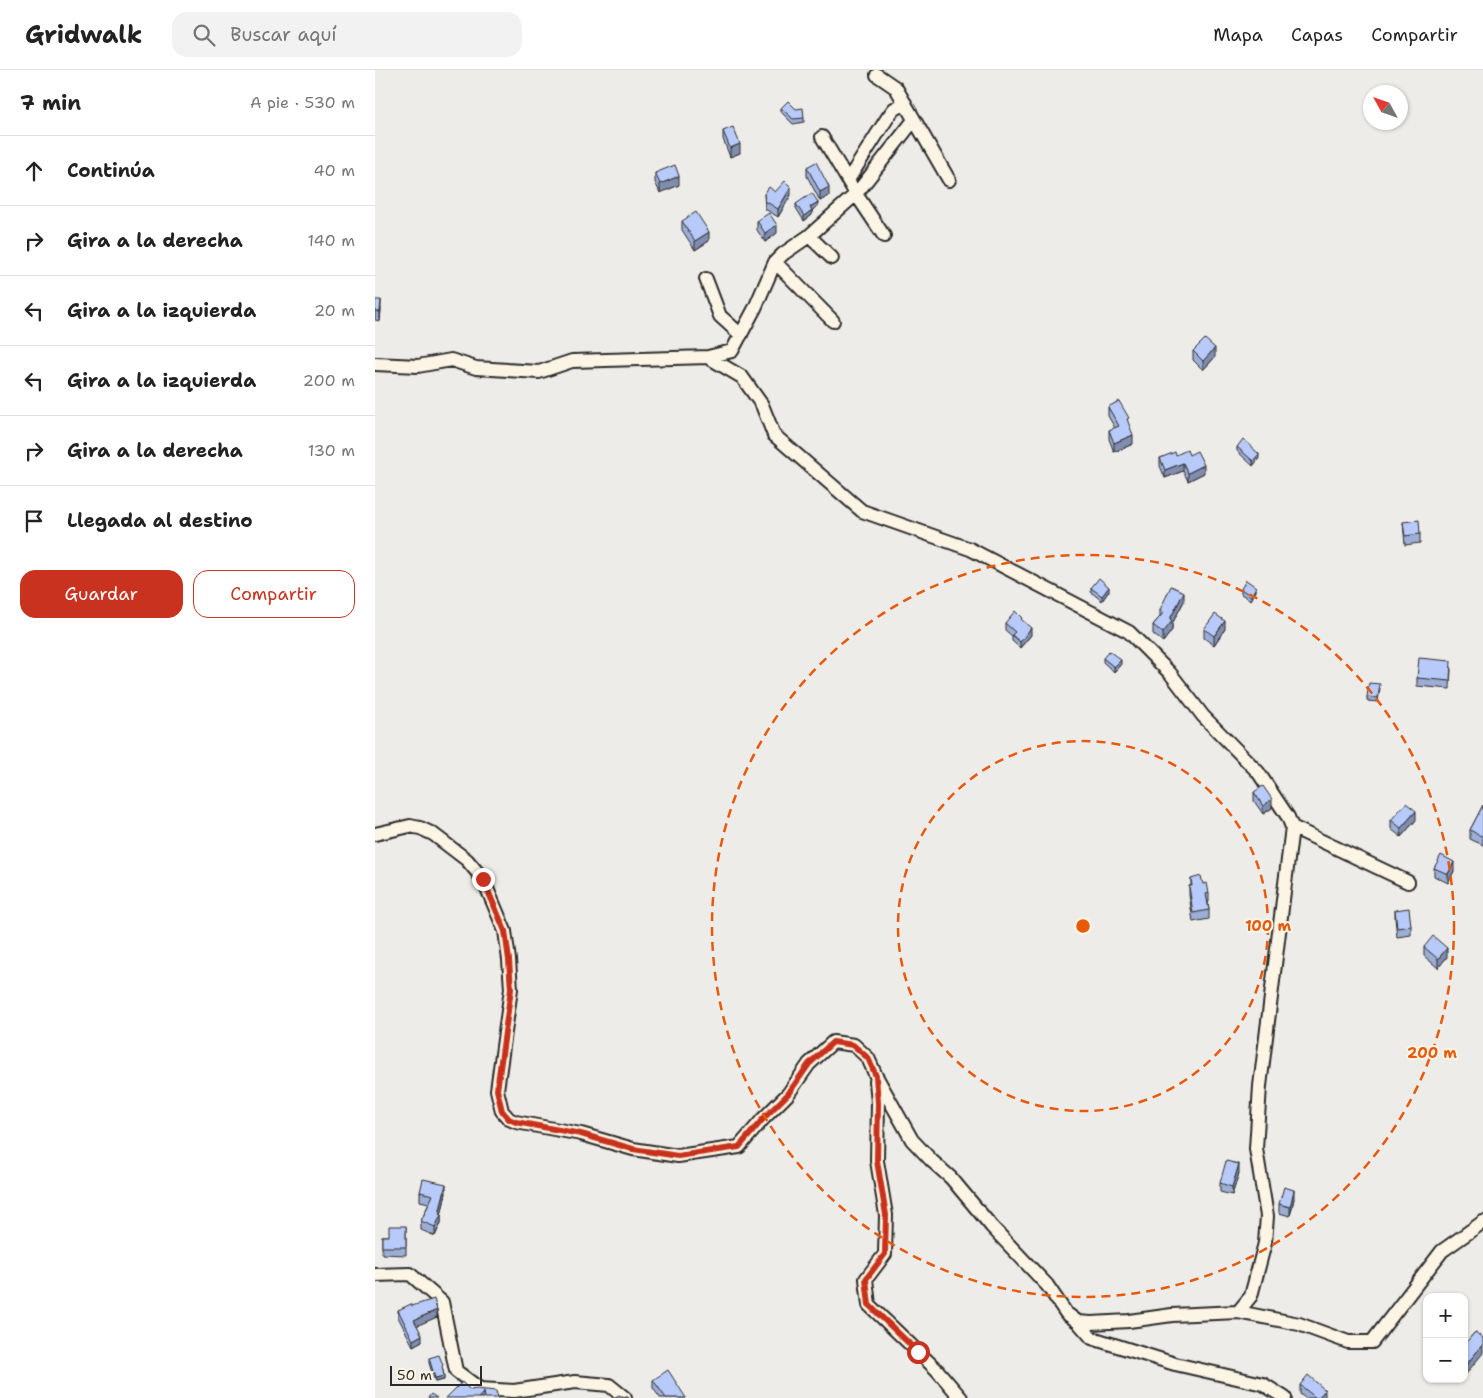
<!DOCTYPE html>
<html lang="es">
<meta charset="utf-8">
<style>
:root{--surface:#fff;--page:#f2f2f2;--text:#222;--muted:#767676;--line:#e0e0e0;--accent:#c8321e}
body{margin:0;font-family:"Shantell Sans",sans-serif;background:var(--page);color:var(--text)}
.controls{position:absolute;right:15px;bottom:15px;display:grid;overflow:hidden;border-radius:10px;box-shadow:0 1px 4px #0004}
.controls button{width:45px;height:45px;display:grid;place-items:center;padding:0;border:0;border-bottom:1px solid var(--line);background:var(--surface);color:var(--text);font:25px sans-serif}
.compass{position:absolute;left:988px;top:15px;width:45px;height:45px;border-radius:50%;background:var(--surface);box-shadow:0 1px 4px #0004;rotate:310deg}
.scale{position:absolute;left:15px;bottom:12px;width:92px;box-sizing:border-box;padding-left:5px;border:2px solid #2b2b2b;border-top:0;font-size:14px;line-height:18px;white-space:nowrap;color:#2b2b2b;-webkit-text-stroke:4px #fcf5e5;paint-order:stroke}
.stop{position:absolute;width:15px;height:15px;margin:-11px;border:4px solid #c8321e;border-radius:50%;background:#fff}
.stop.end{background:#c8321e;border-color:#fff;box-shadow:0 1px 5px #0008}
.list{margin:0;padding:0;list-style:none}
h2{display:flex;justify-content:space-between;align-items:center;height:65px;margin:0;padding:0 20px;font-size:21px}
h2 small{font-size:16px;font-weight:400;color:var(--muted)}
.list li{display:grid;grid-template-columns:32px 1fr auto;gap:15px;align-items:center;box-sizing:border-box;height:70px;padding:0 20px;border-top:1px solid var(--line)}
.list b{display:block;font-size:19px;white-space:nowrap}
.list em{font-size:16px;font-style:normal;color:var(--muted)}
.actions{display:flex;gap:10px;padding:15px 20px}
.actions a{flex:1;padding:11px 0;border:1px solid var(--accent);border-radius:15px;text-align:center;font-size:18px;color:var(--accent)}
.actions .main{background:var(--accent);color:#fff}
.icon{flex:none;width:28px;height:28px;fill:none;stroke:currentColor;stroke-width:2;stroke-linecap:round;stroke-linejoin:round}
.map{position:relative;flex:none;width:1108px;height:1328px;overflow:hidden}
header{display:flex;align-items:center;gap:30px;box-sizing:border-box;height:70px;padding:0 25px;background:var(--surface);border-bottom:1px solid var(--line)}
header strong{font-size:24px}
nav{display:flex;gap:28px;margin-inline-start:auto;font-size:18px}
.search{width:350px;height:45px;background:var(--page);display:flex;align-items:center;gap:12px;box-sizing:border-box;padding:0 18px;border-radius:15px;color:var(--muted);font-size:19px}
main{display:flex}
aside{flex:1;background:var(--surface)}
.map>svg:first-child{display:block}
</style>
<header>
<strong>Gridwalk</strong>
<div class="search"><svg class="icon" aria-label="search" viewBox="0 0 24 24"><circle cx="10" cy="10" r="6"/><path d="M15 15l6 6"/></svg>Buscar aquí</div>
<nav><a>Mapa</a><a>Capas</a><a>Compartir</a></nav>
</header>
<main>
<aside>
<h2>7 min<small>A pie · 530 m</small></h2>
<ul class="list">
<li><svg class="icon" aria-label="ahead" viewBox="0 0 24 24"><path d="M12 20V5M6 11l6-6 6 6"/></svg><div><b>Continúa</b></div><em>40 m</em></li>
<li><svg class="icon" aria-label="right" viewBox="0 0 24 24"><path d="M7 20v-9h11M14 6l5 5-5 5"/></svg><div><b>Gira a la derecha</b></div><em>140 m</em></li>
<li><svg class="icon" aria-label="left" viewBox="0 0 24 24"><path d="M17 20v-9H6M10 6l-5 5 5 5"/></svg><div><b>Gira a la izquierda</b></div><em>20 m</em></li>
<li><svg class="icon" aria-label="left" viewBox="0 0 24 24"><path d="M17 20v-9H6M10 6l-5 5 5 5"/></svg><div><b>Gira a la izquierda</b></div><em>200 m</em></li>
<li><svg class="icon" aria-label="right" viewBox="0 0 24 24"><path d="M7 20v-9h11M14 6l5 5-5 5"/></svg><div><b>Gira a la derecha</b></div><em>130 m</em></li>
<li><svg class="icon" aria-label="arrive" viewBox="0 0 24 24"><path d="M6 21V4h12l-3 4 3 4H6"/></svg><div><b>Llegada al destino</b></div></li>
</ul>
<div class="actions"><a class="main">Guardar</a><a>Compartir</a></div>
</aside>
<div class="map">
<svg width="1108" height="1328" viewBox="0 0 1108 1328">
<rect width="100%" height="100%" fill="#eeece9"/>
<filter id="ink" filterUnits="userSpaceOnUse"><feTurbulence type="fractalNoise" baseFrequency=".02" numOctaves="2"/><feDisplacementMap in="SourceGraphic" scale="10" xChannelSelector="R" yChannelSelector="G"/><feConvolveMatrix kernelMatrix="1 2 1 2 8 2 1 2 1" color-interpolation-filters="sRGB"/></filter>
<g filter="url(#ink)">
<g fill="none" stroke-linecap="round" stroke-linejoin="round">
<defs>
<path id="minor" d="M 502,5 L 521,18 L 574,110
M 447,67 L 481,124 L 509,166
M 473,110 L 513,47 L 519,39 L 530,33
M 434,166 L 457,188
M 400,192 L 458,251
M 331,209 L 345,246 L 366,265
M 333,287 L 367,307 L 387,335 L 399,365 L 487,441 L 595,479 L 754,562 L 795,603 L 828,646 L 883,702 L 913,747 L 917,757 L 885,1016 L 881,1079 L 892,1146 L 890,1173 L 876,1226 L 863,1242
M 0,294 L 43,296 L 76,290 L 101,298 L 164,302 L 197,291 L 333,287 L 357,281 L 380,238 L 400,192 L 408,184 L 434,166 L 481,124 L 539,50
M 917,757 L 1033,812
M 0,764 L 35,756 L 45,758 L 58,764 L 92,790 L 108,809 L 130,861 L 134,890 L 136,919 L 122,1020 L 127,1041 L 134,1049 L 141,1052 L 206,1064 L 258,1079 L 303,1086 L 364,1077 L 388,1049 L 413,1024 L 434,994 L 458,972 L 479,975 L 493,988 L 501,1006 L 537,1070 L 557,1091 L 576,1108 L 617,1157 L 672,1215 L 691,1243 L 703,1252 L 717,1268 L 800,1294 L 888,1314 L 910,1328
M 501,1011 L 503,1033 L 502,1091 L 511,1145 L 510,1184 L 491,1209 L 494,1235 L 562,1300 L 586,1328
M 0,1205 L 35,1204 L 67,1232 L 81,1301 L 105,1319 L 139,1321 L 200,1312 L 234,1315 L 250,1328
M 703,1252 L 716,1253 L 754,1251 L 797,1245 L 863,1242 L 924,1254 L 973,1272 L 997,1272 L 1067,1181 L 1108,1152"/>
</defs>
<use href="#minor" stroke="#2b2b2b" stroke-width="16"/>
<use href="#minor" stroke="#fcf5e5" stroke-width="12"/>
</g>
<path fill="#9daed6" stroke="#2b2b2b" d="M 406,38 L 429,48 L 429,52 L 418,54 L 406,42 Z
M 348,61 L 365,83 L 355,87 L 348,69 Z
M 432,97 L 454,126 L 445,131 L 432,106 Z
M 280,103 L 304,115 L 285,123 L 280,112 Z
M 400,122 L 416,125 L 403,147 L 390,139 L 389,124 Z
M 421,134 L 443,136 L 437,140 L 437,145 L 429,151 L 421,138 Z
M 307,151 L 334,171 L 320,180 L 307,160 Z
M 382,151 L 402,163 L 390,172 L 382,160 Z
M 0,230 L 6,239 L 5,251 L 0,250 Z
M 818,281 L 840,287 L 828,300 L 818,290 Z
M 733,337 L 758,374 L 739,382 L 734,369 L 734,360 L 740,358 L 733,346 Z
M 862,377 L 884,388 L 878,396 L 862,381 Z
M 801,385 L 814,385 L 829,403 L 813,411 L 808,401 L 790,408 L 785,396 L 785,388 Z
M 1028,452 L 1045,464 L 1045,473 L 1030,475 Z
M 716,518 L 734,521 L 727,531 L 716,522 Z
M 866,519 L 881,521 L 876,530 L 866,524 Z
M 809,531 L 797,554 L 797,560 L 788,572 L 778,564 L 778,555 L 785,547 L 785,540 Z
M 647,551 L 656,565 L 645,578 L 637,571 L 637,566 L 630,560 L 630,553 Z
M 829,559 L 850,559 L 839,575 L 829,568 Z
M 728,588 L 746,594 L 739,602 L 728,592 Z
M 1076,599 L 1075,619 L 1042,616 L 1042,608 Z
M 1005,618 L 1003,632 L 992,631 L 992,627 Z
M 879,722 L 897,738 L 888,744 L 879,731 Z
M 1108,735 L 1108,775 L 1095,769 L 1095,760 Z
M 1016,750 L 1041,750 L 1026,767 L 1016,759 Z
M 1059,798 L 1079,801 L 1073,813 L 1059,806 Z
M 816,809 L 828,814 L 834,823 L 834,832 L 833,832 L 834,840 L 834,849 L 818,852 L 814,825 L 814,816 L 816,816 Z
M 1020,840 L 1036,856 L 1036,865 L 1022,867 L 1020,848 Z
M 1049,877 L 1072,887 L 1063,898 L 1049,886 Z
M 864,1103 L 857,1125 L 845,1122 L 845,1113 Z
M 45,1122 L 71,1123 L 66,1146 L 66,1153 L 60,1166 L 46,1160 L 46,1151 L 54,1133 L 45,1131 Z
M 919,1129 L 915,1146 L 904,1143 L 904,1134 Z
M 31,1156 L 31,1185 L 7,1184 L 7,1166 L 14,1166 Z
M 37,1236 L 62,1247 L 42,1255 L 47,1271 L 38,1276 L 23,1247 L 23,1240 Z
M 1100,1262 L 1091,1304 L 1089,1303 L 1089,1275 Z
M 54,1288 L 68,1300 L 69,1310 L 60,1312 L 54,1293 Z
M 278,1310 L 311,1328 L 285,1328 L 278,1318 Z
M 925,1315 L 950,1328 L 930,1328 L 925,1324 Z"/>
<path fill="#808dae" stroke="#2b2b2b" d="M 365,74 L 365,83 L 355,87 L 355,78 Z
M 304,106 L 304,115 L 285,123 L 285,114 Z
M 416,117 L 416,125 L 403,147 L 403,139 Z
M 454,117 L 454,126 L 445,131 L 445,122 Z
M 443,132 L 443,136 L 435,142 L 435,137 Z
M 437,140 L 437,145 L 429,151 L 429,146 Z
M 402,155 L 402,163 L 390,172 L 390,163 Z
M 334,162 L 334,171 L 320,180 L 320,171 Z
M 6,230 L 6,239 L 5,251 L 5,242 Z
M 840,278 L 840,287 L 828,300 L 828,291 Z
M 758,365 L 758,374 L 739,382 L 739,373 Z
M 884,384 L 884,388 L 878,396 L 878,391 Z
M 808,393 L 808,401 L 790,408 L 790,400 Z
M 829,395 L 829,403 L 813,411 L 813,403 Z
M 734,517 L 734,521 L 727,531 L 727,526 Z
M 881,517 L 881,521 L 876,530 L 876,526 Z
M 809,522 L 809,531 L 797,554 L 797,560 L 788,572 L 788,563 Z
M 850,551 L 850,559 L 839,575 L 839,566 Z
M 656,558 L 656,565 L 645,578 L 645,572 Z
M 746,590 L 746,594 L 739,602 L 739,597 Z
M 897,729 L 897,738 L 888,744 L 888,736 Z
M 1041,741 L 1041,750 L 1026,767 L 1026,758 Z
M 1079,792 L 1079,801 L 1073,813 L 1073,804 Z
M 1072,878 L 1072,887 L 1063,898 L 1063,889 Z
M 864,1094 L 864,1103 L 857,1125 L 857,1117 Z
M 71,1114 L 71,1123 L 66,1146 L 66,1153 L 60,1166 L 60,1157 L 64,1144 Z
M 919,1120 L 919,1129 L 915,1146 L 915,1137 Z
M 62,1240 L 62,1247 L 39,1257 L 39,1250 Z
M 47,1265 L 47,1271 L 38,1276 L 38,1270 Z
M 1108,1274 L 1108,1283 L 1091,1304 L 1091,1295 Z
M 69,1306 L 69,1310 L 60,1312 L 60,1308 Z
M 950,1320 L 950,1328 L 943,1328 Z
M 109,1322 L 109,1328 L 103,1328 Z"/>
<path fill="#b7caf9" stroke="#2b2b2b" d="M 413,31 L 421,39 L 428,38 L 429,48 L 418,49 L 406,38 Z
M 358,57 L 365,74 L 355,78 L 348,61 Z
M 441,92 L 454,117 L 445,122 L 432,97 Z
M 300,95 L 304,106 L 285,114 L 280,103 Z
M 410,111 L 416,117 L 403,139 L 390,131 L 389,124 L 394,117 L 400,122 Z
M 437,123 L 443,132 L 435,137 L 437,140 L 429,146 L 421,134 Z
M 321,142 L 334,162 L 320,171 L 307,151 Z
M 394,143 L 402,155 L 390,163 L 382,151 Z
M 0,230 L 6,230 L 5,242 L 0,241 Z
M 830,269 L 840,278 L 828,291 L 818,281 Z
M 744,331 L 754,348 L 752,349 L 758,365 L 739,373 L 734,360 L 744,356 L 733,337 Z
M 868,369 L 884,384 L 878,391 L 862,377 Z
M 812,380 L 814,385 L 822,381 L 829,395 L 813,403 L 808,393 L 790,400 L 785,388 L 800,382 L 801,385 Z
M 1044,450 L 1045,464 L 1030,466 L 1028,452 Z
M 724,508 L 734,517 L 727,526 L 716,518 Z
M 871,510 L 881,517 L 876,526 L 866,519 Z
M 796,516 L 809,522 L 795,549 L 797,551 L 788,563 L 778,555 L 789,542 L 785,540 Z
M 640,541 L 647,548 L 646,549 L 656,558 L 645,572 L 637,565 L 640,562 L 630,553 Z
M 840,544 L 850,551 L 839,566 L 829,559 Z
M 734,581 L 746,590 L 739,597 L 728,588 Z
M 1044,588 L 1076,591 L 1075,611 L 1042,608 Z
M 994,613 L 1005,614 L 1003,628 L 992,627 Z
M 888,716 L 897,729 L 888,736 L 879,722 Z
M 1031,733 L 1041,741 L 1026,758 L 1016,750 Z
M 1108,735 L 1108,767 L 1095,760 Z
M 1066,785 L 1079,792 L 1073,804 L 1059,798 Z
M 826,806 L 828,814 L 832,813 L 834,823 L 831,824 L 834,840 L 818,843 L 814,816 L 817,816 L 816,809 Z
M 1034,838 L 1036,856 L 1022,858 L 1020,840 Z
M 1058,866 L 1072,878 L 1063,889 L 1049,877 Z
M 851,1091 L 864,1094 L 857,1117 L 845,1113 Z
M 48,1109 L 71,1114 L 64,1144 L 66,1145 L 60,1157 L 46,1151 L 58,1125 L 45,1122 Z
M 909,1117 L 919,1120 L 915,1137 L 904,1134 Z
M 14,1156 L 31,1156 L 31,1177 L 7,1177 L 7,1166 L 14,1166 Z
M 59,1229 L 62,1240 L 39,1250 L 47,1265 L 38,1270 L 23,1240 L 36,1234 L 37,1236 Z
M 1100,1262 L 1108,1268 L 1108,1274 L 1091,1295 L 1089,1294 L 1089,1275 Z
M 64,1285 L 68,1295 L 67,1296 L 69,1306 L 60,1308 L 54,1288 Z
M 293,1300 L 311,1328 L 291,1328 L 278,1310 Z
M 933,1305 L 950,1320 L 943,1328 L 941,1328 L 925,1315 Z
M 87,1312 L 95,1320 L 102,1319 L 121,1321 L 123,1328 L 110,1328 L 109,1322 L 103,1328 L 71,1328 Z
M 56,1324 L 62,1328 L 53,1328 Z
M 244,1325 L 248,1327 L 253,1327 L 254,1328 L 238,1328 Z"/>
</g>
<g fill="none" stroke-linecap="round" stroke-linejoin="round" filter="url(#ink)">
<path stroke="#c8321e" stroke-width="6" d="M 108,809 L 130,861 L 134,890 L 136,919 L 122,1020 L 127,1041 L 134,1049 L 141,1052 L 206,1064 L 258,1079 L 303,1086 L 364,1077 L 388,1049 L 413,1024 L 434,994 L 458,972 L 478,975 L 493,988 L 501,1006 L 503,1033 L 502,1091 L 511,1145 L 510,1184 L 491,1209 L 494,1235 L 543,1282"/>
</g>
<g fill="none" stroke="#e8590c" stroke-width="2.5" stroke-dasharray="9 6">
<circle cx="708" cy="856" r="185"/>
<circle cx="708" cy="856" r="371"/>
</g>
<circle cx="708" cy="856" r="8" fill="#e8590c" stroke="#fcf5e5" stroke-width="2.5"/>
<g font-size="15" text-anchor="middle" font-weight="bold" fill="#e8590c" stroke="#fcf5e5" stroke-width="4" stroke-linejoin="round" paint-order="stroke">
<text x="893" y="861">100 m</text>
<text x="1057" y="988">200 m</text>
</g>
</svg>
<div class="controls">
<button>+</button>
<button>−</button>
</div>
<svg class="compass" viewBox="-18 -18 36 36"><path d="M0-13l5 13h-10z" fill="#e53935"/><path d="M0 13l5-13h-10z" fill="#767676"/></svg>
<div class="scale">50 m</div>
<div class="stop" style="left:543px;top:1282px"></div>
<div class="stop end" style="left:108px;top:809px"></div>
</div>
</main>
